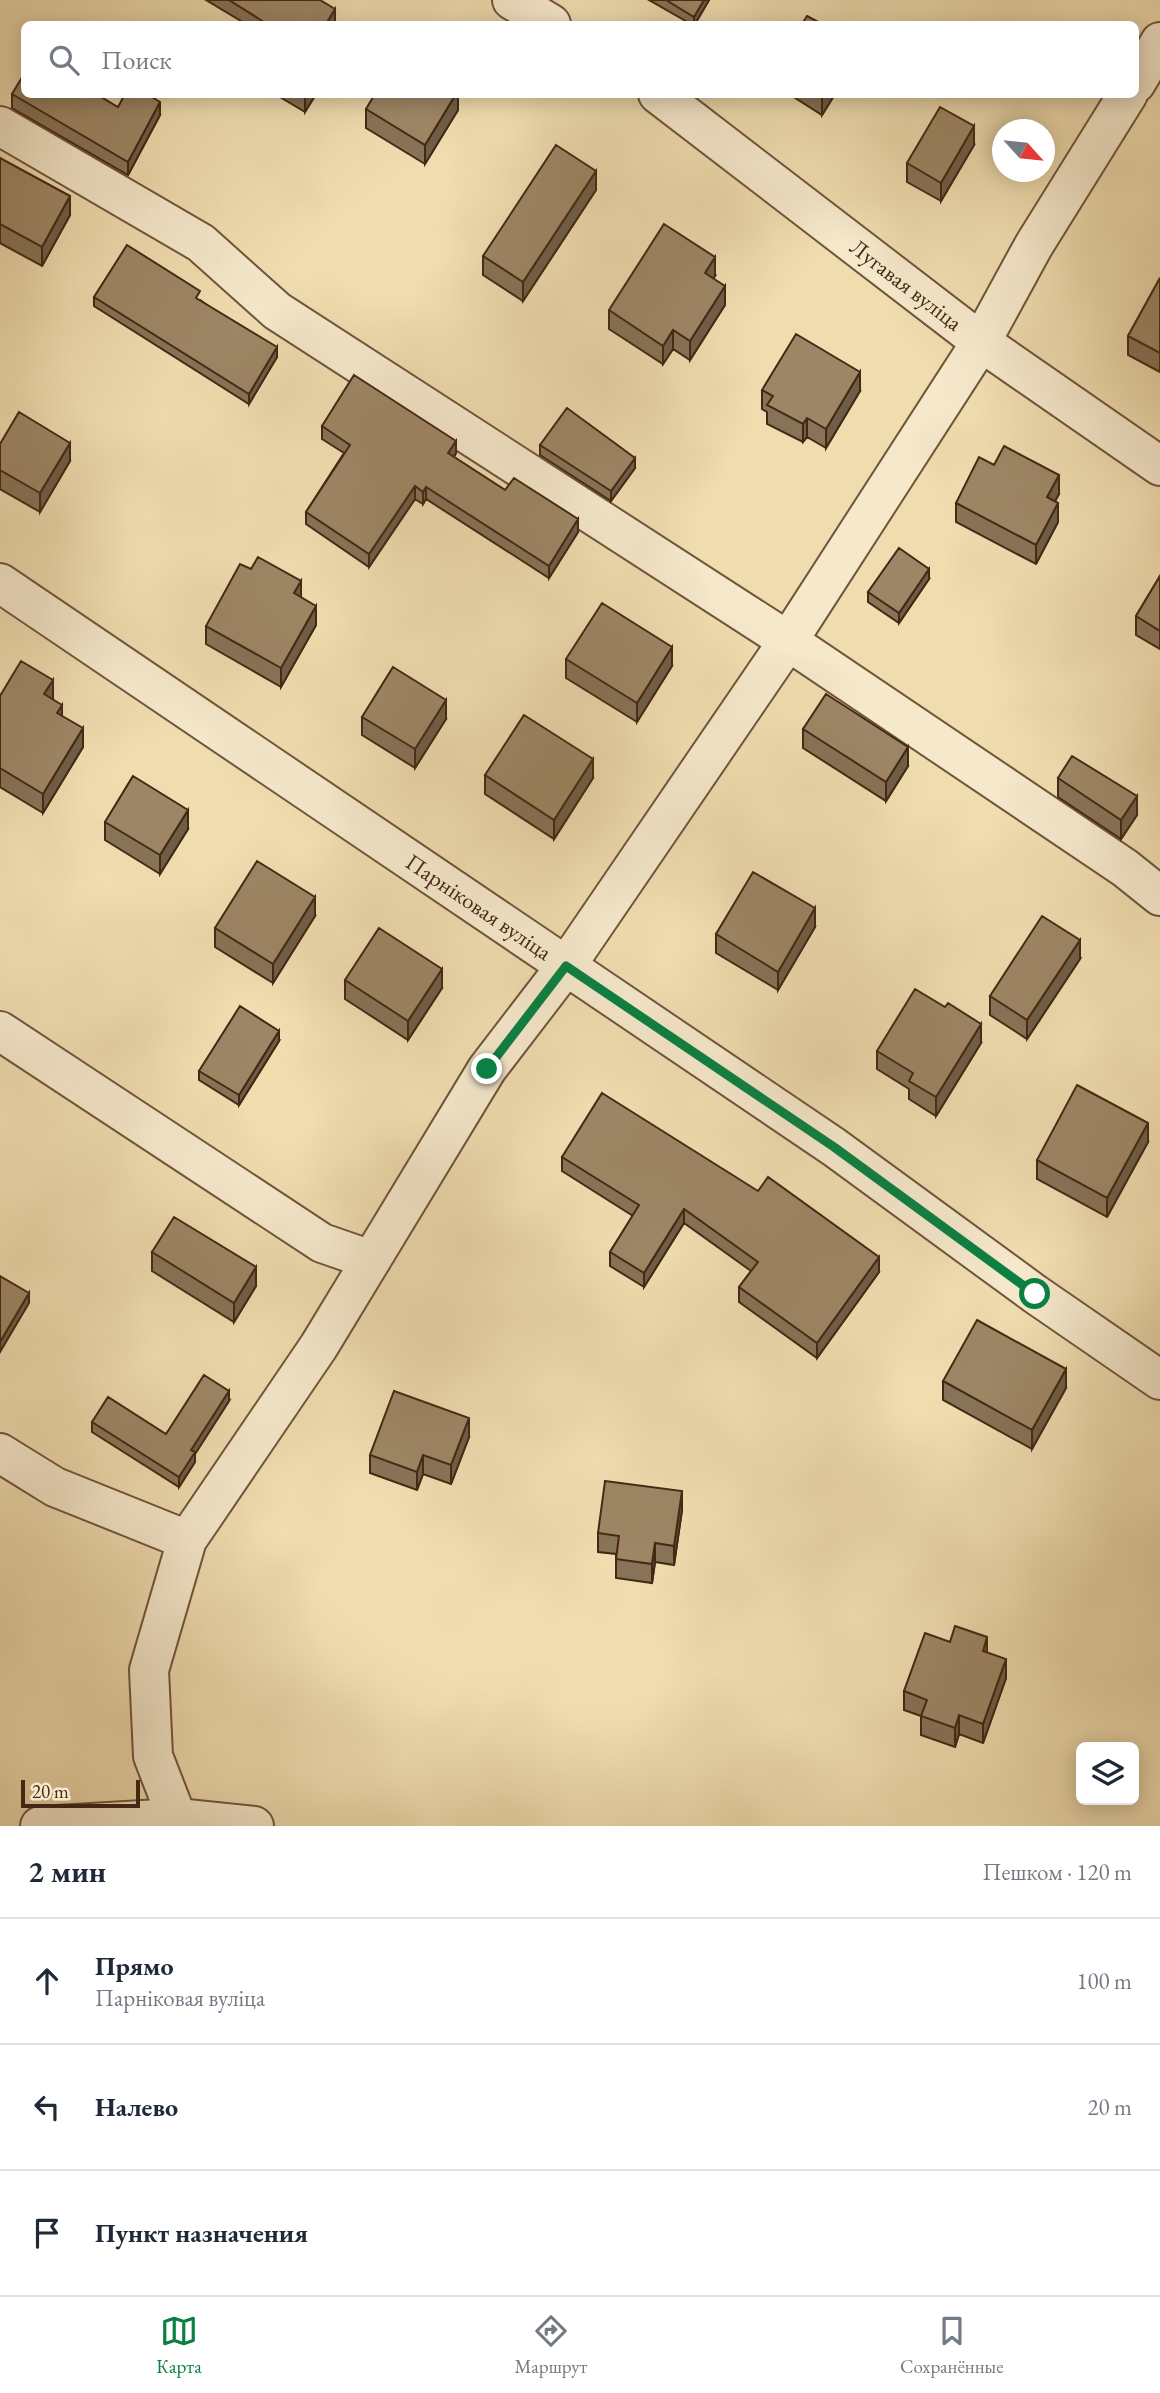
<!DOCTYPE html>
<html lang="ru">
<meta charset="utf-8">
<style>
:root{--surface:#fff;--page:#f6f6f7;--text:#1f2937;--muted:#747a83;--line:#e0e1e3;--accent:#0b8043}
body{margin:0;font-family:"EB Garamond",serif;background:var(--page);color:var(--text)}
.controls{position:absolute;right:21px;bottom:21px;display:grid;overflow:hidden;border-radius:10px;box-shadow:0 4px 18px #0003}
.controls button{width:63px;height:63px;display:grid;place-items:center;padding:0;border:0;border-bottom:2px solid var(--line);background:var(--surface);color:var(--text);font:35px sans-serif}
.compass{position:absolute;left:992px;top:119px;width:63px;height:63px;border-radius:50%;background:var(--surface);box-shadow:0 4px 18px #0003;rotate:117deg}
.scale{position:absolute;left:21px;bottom:18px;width:119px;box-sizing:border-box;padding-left:7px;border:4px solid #452814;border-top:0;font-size:19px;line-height:24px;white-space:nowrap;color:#452814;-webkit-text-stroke:5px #f5e8cb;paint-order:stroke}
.stop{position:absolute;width:21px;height:21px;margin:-16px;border:5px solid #0b8043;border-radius:50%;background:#fff}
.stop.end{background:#0b8043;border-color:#fff;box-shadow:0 2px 7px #0008}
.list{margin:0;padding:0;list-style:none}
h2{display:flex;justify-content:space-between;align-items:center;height:91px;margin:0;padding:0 28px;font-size:30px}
h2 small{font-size:23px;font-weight:400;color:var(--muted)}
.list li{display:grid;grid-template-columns:46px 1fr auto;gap:21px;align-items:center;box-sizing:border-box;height:126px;padding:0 28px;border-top:2px solid var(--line)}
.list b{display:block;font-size:26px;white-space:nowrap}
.list p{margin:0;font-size:23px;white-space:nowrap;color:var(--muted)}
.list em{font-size:23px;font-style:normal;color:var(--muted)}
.icon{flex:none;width:38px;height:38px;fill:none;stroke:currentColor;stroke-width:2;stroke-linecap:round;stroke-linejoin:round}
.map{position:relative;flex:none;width:1160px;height:1826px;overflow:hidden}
.search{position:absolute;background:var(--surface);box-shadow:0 4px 18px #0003;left:21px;right:21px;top:21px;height:77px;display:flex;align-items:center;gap:18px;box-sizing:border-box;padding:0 24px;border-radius:10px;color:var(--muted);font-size:26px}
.sheet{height:469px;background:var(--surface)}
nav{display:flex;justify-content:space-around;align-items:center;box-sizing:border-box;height:98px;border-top:2px solid var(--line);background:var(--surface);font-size:19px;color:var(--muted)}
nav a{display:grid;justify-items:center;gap:4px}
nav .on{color:var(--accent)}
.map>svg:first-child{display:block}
</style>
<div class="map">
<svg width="1160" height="1826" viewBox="0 0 1160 1826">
<rect width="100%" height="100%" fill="#efdcaf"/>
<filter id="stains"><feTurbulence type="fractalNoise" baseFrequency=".00286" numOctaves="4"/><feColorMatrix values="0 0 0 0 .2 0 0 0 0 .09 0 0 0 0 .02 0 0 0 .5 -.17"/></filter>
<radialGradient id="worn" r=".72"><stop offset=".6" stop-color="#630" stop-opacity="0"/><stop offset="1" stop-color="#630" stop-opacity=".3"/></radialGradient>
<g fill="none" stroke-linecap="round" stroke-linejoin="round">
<defs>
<g id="minor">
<path d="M 512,0 L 551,24"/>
<path d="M 1136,83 L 1160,42"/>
<path id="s1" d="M 658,94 L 981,342 L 1160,466"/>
<path d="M 0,126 L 201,243 L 277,311 L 788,641 L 1125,868 L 1160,896"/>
<path id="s2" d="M 0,583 L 834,1147 L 1035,1294 L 1160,1380"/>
<path d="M 0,1031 L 322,1243 L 371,1260"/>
<path d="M 0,1453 L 55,1487 L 187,1540"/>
<path d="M 177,1818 L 153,1756 L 149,1670 L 187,1540 L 319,1346 L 487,1069 L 566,966 L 788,641 L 981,342 L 1034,245 L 1128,94"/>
<path d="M 40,1826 L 177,1818 L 254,1826"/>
</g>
</defs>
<use href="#minor" stroke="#70553b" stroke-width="42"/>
<use href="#minor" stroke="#f5e8cb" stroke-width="38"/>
</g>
<path fill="#877357" stroke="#452814" stroke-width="2" d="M 206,0 L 320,0 L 335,23 L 334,24 L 246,24 Z
M 649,0 L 709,0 L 695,24 L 691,24 Z
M 12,94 L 118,107 L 160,115 L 128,175 L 12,108 Z
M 275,94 L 316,94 L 305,112 Z
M 458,94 L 458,110 L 425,164 L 366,128 L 366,109 Z
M 789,94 L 835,94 L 822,115 Z
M 974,145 L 941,201 L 907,182 L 907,163 Z
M 0,158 L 70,215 L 42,266 L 0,243 Z
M 596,190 L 523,301 L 483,275 L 483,256 Z
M 715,276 L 713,279 L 725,305 L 690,360 L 673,349 L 663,364 L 609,329 L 609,310 Z
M 1160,278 L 1160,372 L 1128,355 L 1128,336 Z
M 94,297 L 200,300 L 277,357 L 249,404 L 94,306 Z
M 762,390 L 860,391 L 826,448 L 807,437 L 803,442 L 767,424 L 767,412 L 762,409 Z
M 322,426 L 456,453 L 454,457 L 505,490 L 578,532 L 549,578 L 426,499 L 423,504 L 415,499 L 369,567 L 306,524 L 306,512 L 344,453 L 322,439 Z
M 0,444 L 70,461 L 40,512 L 0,489 Z
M 540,445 L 635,468 L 611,501 L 540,455 Z
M 994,465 L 1059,494 L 1055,501 L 1058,522 L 1036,564 L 956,522 L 956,503 Z
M 1160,576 L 1160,649 L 1136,635 L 1136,616 Z
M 929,579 L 899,623 L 868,602 L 868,592 Z
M 301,597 L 316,625 L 281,687 L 206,644 L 206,626 Z
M 566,659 L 672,666 L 637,722 L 566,678 Z
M 0,696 L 53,699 L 62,716 L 83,747 L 43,813 L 0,787 Z
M 362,717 L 446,719 L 415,768 L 362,735 Z
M 803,729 L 908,766 L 886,801 L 803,748 Z
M 485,775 L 593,778 L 554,839 L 485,794 Z
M 1058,778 L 1137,815 L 1121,839 L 1058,797 Z
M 105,822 L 188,829 L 160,874 L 105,840 Z
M 315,916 L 273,983 L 215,947 L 215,928 Z
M 815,927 L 778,990 L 716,953 L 716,934 Z
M 1080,959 L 1027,1039 L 990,1015 L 990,996 Z
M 345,980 L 442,988 L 408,1040 L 345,999 Z
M 279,1041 L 239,1105 L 199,1080 L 199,1071 Z
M 981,1043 L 936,1116 L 909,1099 L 909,1089 L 877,1069 L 877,1051 Z
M 1148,1142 L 1107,1217 L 1037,1179 L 1037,1160 Z
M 562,1157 L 879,1272 L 817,1358 L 739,1302 L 739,1287 L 751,1271 L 684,1223 L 644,1287 L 610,1266 L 610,1252 L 633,1216 L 562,1171 Z
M 152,1252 L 256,1286 L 234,1322 L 152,1271 Z
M 943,1381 L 1066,1388 L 1032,1449 L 943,1400 Z
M 229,1401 L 195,1454 L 195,1462 L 179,1487 L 92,1432 L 92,1422 L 166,1434 Z
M 469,1437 L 451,1484 L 423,1474 L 417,1490 L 370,1473 L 370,1455 Z
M 682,1510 L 674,1565 L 655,1562 L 652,1583 L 616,1578 L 616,1554 L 598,1552 L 598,1533 Z
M 950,1642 L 987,1652 L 1006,1678 L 983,1743 L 959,1734 L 955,1747 L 921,1735 L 921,1716 L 904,1710 L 904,1691 Z"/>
<path fill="#6e5e47" stroke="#452814" stroke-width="2" d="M 704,0 L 709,0 L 695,24 L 694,24 L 694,17 Z
M 335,9 L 335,23 L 334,24 L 326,24 Z
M 307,94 L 316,94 L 305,112 L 305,98 Z
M 456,94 L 458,94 L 458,110 L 425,164 L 425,145 Z
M 824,94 L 835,94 L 822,115 L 822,96 Z
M 160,102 L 160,115 L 128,175 L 128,162 Z
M 974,126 L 974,145 L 941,201 L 941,183 Z
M 596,171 L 596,190 L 523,301 L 523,282 Z
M 70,196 L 70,215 L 42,266 L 42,247 Z
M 715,257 L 715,276 L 705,292 L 705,273 Z
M 725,286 L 725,305 L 690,360 L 690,341 Z
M 673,330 L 673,349 L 663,364 L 663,346 Z
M 277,347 L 277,357 L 249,404 L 249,394 Z
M 860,372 L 860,391 L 826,448 L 826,429 Z
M 807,418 L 807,437 L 803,442 L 803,424 Z
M 456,441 L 456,453 L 448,466 L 448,453 Z
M 70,443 L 70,461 L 40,512 L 40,493 Z
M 635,458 L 635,468 L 611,501 L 611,491 Z
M 1059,475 L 1059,494 L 1047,516 L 1047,497 Z
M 415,486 L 415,499 L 369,567 L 369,554 Z
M 426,487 L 426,499 L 423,504 L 423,492 Z
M 1058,503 L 1058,522 L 1036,564 L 1036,545 Z
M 578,519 L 578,532 L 549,578 L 549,566 Z
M 929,569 L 929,579 L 899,623 L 899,613 Z
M 301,581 L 301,599 L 294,593 Z
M 316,606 L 316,625 L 281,687 L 281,668 Z
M 672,647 L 672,666 L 637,722 L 637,703 Z
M 53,680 L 53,699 L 44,713 L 44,694 Z
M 446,700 L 446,719 L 415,768 L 415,749 Z
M 62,705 L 62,723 L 57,713 Z
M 83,728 L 83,747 L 43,813 L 43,794 Z
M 908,747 L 908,766 L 886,801 L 886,782 Z
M 593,759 L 593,778 L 554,839 L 554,820 Z
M 1137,796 L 1137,815 L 1121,839 L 1121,820 Z
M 188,810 L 188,829 L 160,874 L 160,855 Z
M 315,897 L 315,916 L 273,983 L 273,964 Z
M 815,908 L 815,927 L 778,990 L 778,972 Z
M 1080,940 L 1080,959 L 1027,1039 L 1027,1020 Z
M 442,969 L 442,988 L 408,1040 L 408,1021 Z
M 981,1024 L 981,1043 L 936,1116 L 936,1097 Z
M 279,1031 L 279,1041 L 239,1105 L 239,1095 Z
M 1148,1123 L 1148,1142 L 1107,1217 L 1107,1198 Z
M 684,1209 L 684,1223 L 644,1287 L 644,1273 Z
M 879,1257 L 879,1272 L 817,1358 L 817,1343 Z
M 256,1267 L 256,1286 L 234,1322 L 234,1303 Z
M 29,1293 L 29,1303 L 0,1352 L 0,1342 Z
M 1066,1369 L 1066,1388 L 1032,1449 L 1032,1430 Z
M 229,1391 L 229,1401 L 195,1454 L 195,1462 L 179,1487 L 179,1477 L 191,1450 Z
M 469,1418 L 469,1437 L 451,1484 L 451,1465 Z
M 423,1455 L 423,1474 L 417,1490 L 417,1472 Z
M 682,1491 L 682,1510 L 674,1565 L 674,1546 Z
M 655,1543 L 655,1562 L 652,1583 L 652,1564 Z
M 987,1637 L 987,1656 L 983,1651 Z
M 1006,1659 L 1006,1678 L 983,1743 L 983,1724 Z
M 959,1715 L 959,1734 L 955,1747 L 955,1728 Z"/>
<path fill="#9d8665" stroke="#452814" stroke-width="2" d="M 229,0 L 320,0 L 335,9 L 326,24 L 267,24 Z
M 666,0 L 704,0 L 694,17 Z
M 807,16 L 822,24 L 802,24 Z
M 24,74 L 24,94 L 96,94 L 118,107 L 125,94 L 147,94 L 160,102 L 128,162 L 12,94 Z
M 299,94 L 307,94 L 305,98 Z
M 375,94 L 456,94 L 425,145 L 366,109 Z
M 940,107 L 974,126 L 941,183 L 907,163 Z
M 556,145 L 596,171 L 523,282 L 483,256 Z
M 0,158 L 70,196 L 42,247 L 0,224 Z
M 664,224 L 715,257 L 705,273 L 725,286 L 690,341 L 673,330 L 663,346 L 609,310 Z
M 127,245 L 200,291 L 196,298 L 277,347 L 249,394 L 94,297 Z
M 1160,278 L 1160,353 L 1128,336 Z
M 796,334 L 860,372 L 826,429 L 807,418 L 803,424 L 767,405 L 773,396 L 762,390 Z
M 354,375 L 456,441 L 448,453 L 505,490 L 514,478 L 578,519 L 549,566 L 426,487 L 423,492 L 415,486 L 369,554 L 306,512 L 350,445 L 322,426 Z
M 567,408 L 635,458 L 611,491 L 540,445 Z
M 19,412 L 70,443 L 40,493 L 0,470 L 0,444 Z
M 1004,446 L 1059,475 L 1047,497 L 1058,503 L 1036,545 L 956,503 L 979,457 L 994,465 Z
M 899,548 L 929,569 L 899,613 L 868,592 Z
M 258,557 L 301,581 L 294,593 L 316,606 L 281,668 L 206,626 L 240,564 L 251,569 Z
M 1160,576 L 1160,631 L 1136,616 Z
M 602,603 L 672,647 L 637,703 L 566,659 Z
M 21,661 L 53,680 L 44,694 L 62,705 L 57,713 L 83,728 L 43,794 L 0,768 L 0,696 Z
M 393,667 L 446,700 L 415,749 L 362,717 Z
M 826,694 L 908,747 L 886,782 L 803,729 Z
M 524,715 L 593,759 L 554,820 L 485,775 Z
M 1072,756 L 1137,796 L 1121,820 L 1058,778 Z
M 133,776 L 188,810 L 160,855 L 105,822 Z
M 257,861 L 315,897 L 273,964 L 215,928 Z
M 753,872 L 815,908 L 778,972 L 716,934 Z
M 1042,916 L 1080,940 L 1027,1020 L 990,996 Z
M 379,928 L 442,969 L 408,1021 L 345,980 Z
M 915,989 L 945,1007 L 948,1003 L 981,1024 L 936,1097 L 909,1081 L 913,1073 L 877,1051 Z
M 240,1006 L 279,1031 L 239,1095 L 199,1071 Z
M 1077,1085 L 1148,1123 L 1107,1198 L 1037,1160 Z
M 602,1093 L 758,1191 L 768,1177 L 879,1257 L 817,1343 L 739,1287 L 758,1262 L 684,1209 L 644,1273 L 610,1252 L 639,1205 L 562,1157 Z
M 174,1217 L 256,1267 L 234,1303 L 152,1252 Z
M 0,1276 L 29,1293 L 0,1342 Z
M 977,1320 L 1066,1369 L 1032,1430 L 943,1381 Z
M 204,1375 L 229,1391 L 191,1450 L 195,1452 L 179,1477 L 92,1422 L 108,1397 L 166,1434 Z
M 394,1391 L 469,1418 L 451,1465 L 423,1455 L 417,1472 L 370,1455 Z
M 605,1481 L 682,1491 L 674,1546 L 655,1543 L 652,1564 L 616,1559 L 619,1536 L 598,1533 Z
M 955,1626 L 987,1637 L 983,1651 L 1006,1659 L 983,1724 L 959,1715 L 955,1728 L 921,1716 L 927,1700 L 904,1691 L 925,1633 L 950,1642 Z"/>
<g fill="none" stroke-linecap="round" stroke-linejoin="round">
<path stroke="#0b8043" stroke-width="9" d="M 487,1069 L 566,966 L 834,1147 L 1035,1294"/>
</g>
<g text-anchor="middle" stroke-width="5" stroke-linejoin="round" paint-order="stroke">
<g font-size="23" fill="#452814" stroke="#f5e8cb">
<text dy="8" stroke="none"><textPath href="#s1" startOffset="313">Лугавая вуліца</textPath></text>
<text dy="8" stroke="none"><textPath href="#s2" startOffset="578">Парніковая вуліца</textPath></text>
</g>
</g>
<rect width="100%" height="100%" filter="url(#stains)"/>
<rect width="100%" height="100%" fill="url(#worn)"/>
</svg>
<div class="controls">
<button><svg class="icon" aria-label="layers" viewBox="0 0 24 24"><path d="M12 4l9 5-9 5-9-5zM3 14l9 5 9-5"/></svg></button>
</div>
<svg class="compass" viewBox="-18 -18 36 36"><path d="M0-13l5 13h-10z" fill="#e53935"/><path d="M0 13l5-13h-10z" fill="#747a83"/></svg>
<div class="scale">20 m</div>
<div class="stop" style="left:1035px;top:1294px"></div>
<div class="stop end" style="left:487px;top:1069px"></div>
<div class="search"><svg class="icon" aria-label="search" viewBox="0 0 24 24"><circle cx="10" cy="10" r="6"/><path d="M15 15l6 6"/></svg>Поиск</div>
</div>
<section class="sheet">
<h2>2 мин<small>Пешком · 120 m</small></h2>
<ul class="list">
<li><svg class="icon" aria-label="ahead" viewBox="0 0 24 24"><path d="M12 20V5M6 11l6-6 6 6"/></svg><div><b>Прямо</b><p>Парніковая вуліца</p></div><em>100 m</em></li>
<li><svg class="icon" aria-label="left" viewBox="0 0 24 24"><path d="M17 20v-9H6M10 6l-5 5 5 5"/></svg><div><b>Налево</b></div><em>20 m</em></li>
<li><svg class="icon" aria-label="arrive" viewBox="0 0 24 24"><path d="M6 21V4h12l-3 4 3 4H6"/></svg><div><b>Пункт назначения</b></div></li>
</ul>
</section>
<nav>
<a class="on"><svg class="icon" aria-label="map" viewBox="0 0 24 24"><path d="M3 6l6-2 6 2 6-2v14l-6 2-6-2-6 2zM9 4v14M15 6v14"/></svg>Карта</a>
<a><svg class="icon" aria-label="directions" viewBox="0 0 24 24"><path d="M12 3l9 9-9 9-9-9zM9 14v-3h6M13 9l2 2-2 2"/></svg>Маршрут</a>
<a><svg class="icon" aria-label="saved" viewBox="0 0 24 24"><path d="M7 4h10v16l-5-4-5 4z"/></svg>Сохранённые</a>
</nav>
